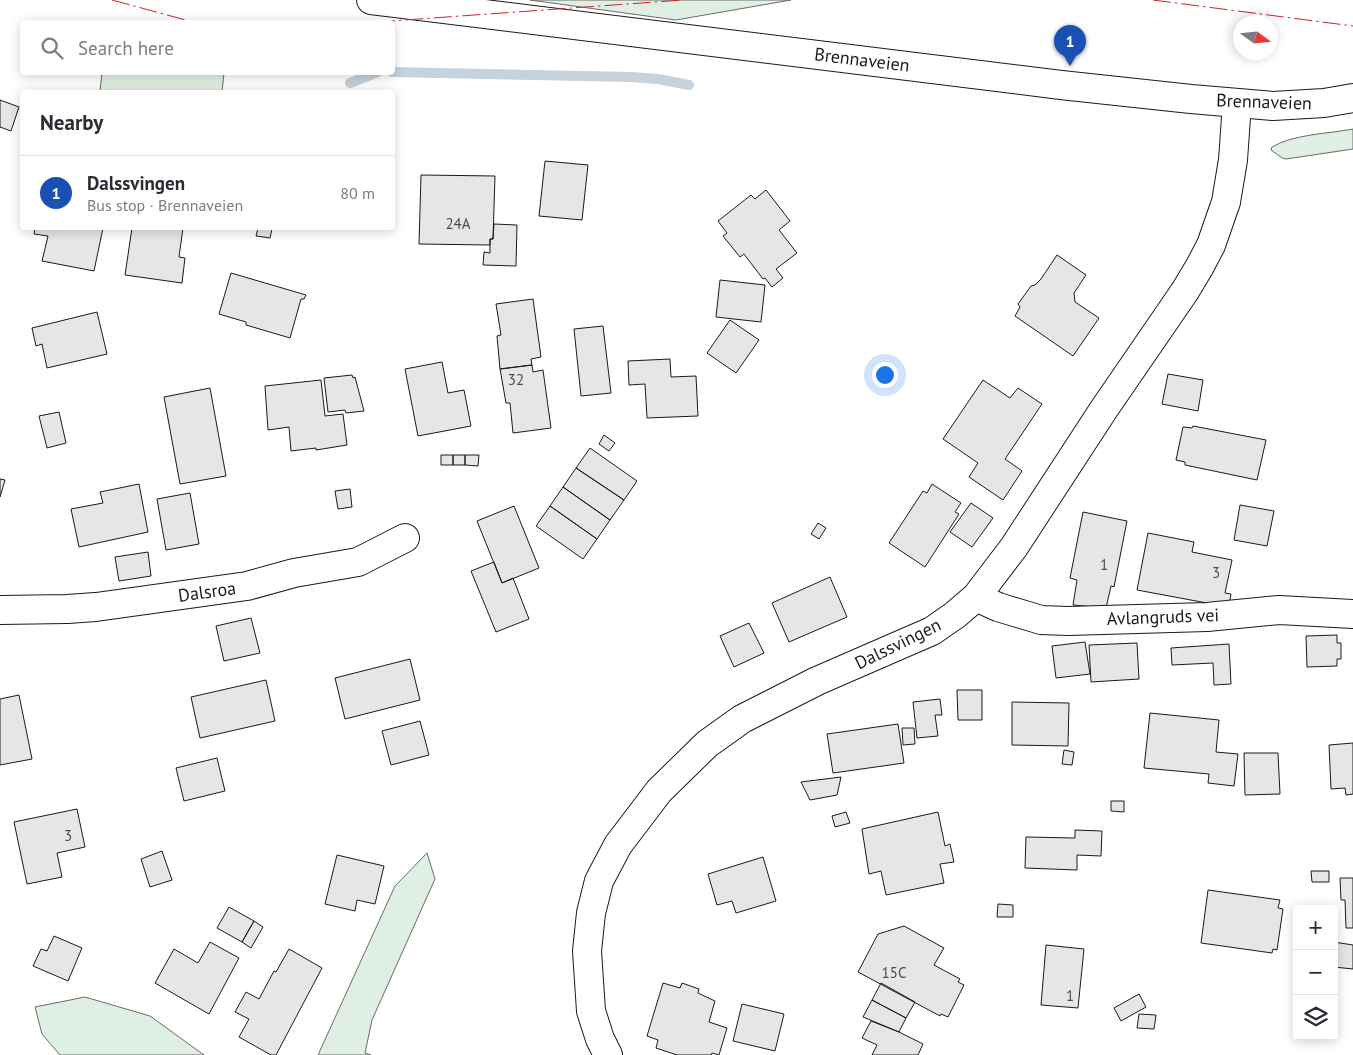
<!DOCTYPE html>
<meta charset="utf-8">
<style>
:root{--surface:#fff;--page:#f7f7f7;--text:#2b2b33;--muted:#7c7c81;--line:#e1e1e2;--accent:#c62828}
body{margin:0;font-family:"PT Sans",sans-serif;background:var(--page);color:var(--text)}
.controls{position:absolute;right:15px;bottom:15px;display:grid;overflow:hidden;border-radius:5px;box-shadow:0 2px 12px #0003}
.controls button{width:45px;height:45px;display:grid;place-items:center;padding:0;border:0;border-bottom:1px solid var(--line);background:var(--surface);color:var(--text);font:25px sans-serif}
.compass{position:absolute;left:1233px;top:15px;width:45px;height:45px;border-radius:50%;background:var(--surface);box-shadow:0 2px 12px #0003;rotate:105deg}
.you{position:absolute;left:884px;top:374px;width:18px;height:18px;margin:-12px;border:4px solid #fff;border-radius:50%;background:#1a73e8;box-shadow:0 0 0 8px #1a73e833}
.badge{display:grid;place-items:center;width:32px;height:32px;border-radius:50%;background:var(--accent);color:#fff;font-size:16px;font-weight:700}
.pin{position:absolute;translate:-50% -41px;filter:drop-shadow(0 1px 2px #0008)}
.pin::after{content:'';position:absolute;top:26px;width:18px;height:15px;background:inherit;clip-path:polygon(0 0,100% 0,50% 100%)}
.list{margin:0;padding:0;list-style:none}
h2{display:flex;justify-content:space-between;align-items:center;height:65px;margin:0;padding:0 20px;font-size:21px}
h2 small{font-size:16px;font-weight:400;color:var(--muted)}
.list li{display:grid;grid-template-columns:32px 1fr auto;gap:15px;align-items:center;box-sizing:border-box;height:75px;padding:0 20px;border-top:1px solid var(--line)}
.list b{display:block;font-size:19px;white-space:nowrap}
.list p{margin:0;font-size:16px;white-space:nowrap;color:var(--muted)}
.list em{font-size:16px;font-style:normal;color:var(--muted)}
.icon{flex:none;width:28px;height:28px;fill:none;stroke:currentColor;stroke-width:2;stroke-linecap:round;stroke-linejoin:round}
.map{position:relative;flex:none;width:1353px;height:1055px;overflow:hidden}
.search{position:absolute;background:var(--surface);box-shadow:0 2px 12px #0003;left:20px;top:20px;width:375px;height:55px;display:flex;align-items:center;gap:12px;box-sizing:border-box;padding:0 18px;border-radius:5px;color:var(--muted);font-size:19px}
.panel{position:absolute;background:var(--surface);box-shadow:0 2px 12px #0003;left:20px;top:90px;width:375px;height:140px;border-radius:5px}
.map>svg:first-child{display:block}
</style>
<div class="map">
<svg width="1353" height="1055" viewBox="0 0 1353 1055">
<rect width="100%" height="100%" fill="#fff"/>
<path fill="#e0efe3" stroke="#6a6a6a" d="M 530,0 L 791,0 L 676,20 Z
M 102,73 L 102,72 L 224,73 L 222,92 L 116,92 L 100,91 Z
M 1353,129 L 1353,149 L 1286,159 L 1282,158 L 1271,150 L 1272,147 C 1294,134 1327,134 1353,129 Z
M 427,853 L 435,879 L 372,1020 L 365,1053 L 371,1055 L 318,1055 L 395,886 Z
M 85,997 L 150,1016 L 204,1055 L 60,1055 L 42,1034 L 35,1007 Z"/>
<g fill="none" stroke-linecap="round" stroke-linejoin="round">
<path stroke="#c6d2dc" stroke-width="10" d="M 392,72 L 632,77 L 658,79 L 689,85
M 350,83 L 378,72"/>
</g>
<path fill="#e6e6e6" stroke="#1a1a1a" d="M 0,100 L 19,107 L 11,131 L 0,127 Z
M 545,161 L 588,165 L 582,220 L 539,216 Z
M 421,175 L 495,176 L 493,239 L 490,239 L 490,245 L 419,244 Z
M 766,190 L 790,221 L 779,230 L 797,253 L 776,269 L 783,278 L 772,287 L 765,278 L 763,279 L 744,254 L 740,257 L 723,236 L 727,233 L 718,221 L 751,195 L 755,199 Z
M 494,224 L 517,225 L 516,266 L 483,265 L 484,252 L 490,253 L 490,239 L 493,239 Z
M 35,228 L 103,228 L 94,271 L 42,261 L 48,236 L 34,234 Z
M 132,228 L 183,228 L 179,257 L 185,258 L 182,283 L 125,275 Z
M 258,228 L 272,229 L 270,238 L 256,236 Z
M 1057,255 L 1086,275 L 1074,293 L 1075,302 L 1099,318 L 1073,356 L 1015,316 L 1020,307 L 1018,304 L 1031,286 L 1035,285 L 1041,279 Z
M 231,273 L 306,295 L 304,299 L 301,299 L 290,338 L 246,325 L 246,322 L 219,314 Z
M 720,280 L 765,285 L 761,322 L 716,317 Z
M 533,299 L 541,357 L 531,359 L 532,365 L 500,369 L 497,336 L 501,335 L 496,304 Z
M 97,312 L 107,354 L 47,368 L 42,344 L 36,346 L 32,328 Z
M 730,320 L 759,340 L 736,373 L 707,353 Z
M 603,326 L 611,393 L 581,396 L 574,329 Z
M 670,359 L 671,377 L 696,376 L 698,416 L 647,418 L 645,384 L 629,385 L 628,361 Z
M 442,362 L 448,393 L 464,390 L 471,426 L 418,436 L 405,369 Z
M 532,365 L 533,372 L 543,370 L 551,428 L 513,433 L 510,403 L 506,403 L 500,369 Z
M 1168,374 L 1203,380 L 1198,411 L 1162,404 Z
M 352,375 L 353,378 L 355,377 L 364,411 L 346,413 L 345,410 L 328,412 L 324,378 Z
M 321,380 L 325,416 L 343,414 L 347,445 L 316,450 L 316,448 L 291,451 L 289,427 L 268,430 L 265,386 Z
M 983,380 L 1010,398 L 1018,388 L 1042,404 L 1005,459 L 1022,471 L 1003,500 L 969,477 L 978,463 L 943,439 Z
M 210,388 L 226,476 L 180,484 L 164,397 Z
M 59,412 L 66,443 L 47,448 L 39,416 Z
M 1193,426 L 1266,440 L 1257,480 L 1185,465 L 1185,462 L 1176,460 L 1183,427 L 1192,428 Z
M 604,435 L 615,443 L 609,451 L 599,444 Z
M 590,448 L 637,481 L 624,500 L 576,468 Z
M 441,455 L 453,455 L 453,465 L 441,465 Z
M 453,455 L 465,455 L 465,465 L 453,465 Z
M 465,455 L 479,455 L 478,466 L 465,465 Z
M 576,468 L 624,500 L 610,520 L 563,487 Z
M 0,479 L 5,480 L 0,497 Z
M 139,484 L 148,532 L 79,547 L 71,509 L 103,503 L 100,492 Z
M 932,484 L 961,503 L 955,512 L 959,514 L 925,567 L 889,543 L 923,491 L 927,493 Z
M 563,487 L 610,520 L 597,539 L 550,506 Z
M 350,489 L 352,507 L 338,509 L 335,491 Z
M 190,493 L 199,544 L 166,550 L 157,499 Z
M 971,503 L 993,518 L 972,547 L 950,532 Z
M 1240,505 L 1274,511 L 1267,546 L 1234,540 Z
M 514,506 L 539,568 L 502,583 L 477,521 Z
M 550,506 L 597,539 L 583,559 L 536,526 Z
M 1083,512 L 1127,521 L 1114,587 L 1111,586 L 1106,608 L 1073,605 L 1077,580 L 1070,578 Z
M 818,523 L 826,528 L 819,539 L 811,534 Z
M 1148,533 L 1194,542 L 1192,552 L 1232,560 L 1225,593 L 1231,594 L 1229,606 L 1223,606 L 1137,590 Z
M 148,552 L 151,576 L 119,581 L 115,557 Z
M 494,562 L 502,583 L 513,578 L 529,619 L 496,632 L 471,571 Z
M 830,577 L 847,617 L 789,642 L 772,603 Z
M 251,618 L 260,653 L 224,661 L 216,626 Z
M 749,623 L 764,653 L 734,667 L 720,636 Z
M 1337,635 L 1337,643 L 1341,643 L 1341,659 L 1337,659 L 1337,666 L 1307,667 L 1306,636 Z
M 1085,642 L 1090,674 L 1056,678 L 1052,646 Z
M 1137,643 L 1139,679 L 1091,682 L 1089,645 Z
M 1229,644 L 1231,684 L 1214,685 L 1213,663 L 1172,665 L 1171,648 Z
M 410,659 L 420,700 L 345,719 L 335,678 Z
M 266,680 L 275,721 L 200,738 L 191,697 Z
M 957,690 L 982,690 L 982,720 L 958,720 Z
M 19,695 L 32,759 L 0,765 L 0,699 Z
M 940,699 L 942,715 L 935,715 L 938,736 L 917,738 L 913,702 Z
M 1012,702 L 1069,703 L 1068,746 L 1012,745 Z
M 1150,713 L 1219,720 L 1216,752 L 1238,754 L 1234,786 L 1208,783 L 1209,774 L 1144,768 Z
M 420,721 L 429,755 L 391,765 L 382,731 Z
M 898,724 L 904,763 L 833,773 L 827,734 Z
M 902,728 L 914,728 L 915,744 L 903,745 Z
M 1353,743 L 1353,794 L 1346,795 L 1345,788 L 1331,789 L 1329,745 Z
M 1064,750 L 1074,752 L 1072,765 L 1062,764 Z
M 1244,753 L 1278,753 L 1280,794 L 1245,795 Z
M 217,758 L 225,791 L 184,801 L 176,768 Z
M 841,777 L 837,795 L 810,800 L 801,782 Z
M 1111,801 L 1124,801 L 1124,812 L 1111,811 Z
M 77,809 L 85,847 L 57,853 L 62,877 L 27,884 L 14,822 Z
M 846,812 L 850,823 L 835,827 L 832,816 Z
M 938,812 L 945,846 L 950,844 L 954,862 L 940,864 L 944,883 L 886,895 L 881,871 L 869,874 L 862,829 Z
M 1075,830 L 1102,831 L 1101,856 L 1077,855 L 1077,870 L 1025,868 L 1026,837 L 1075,838 Z
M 162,851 L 172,880 L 150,887 L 141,859 Z
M 337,855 L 384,866 L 375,904 L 357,900 L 355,911 L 325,904 Z
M 763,857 L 776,901 L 736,913 L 732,901 L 717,905 L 708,874 Z
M 1311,871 L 1329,871 L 1329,882 L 1312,882 Z
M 1340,878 L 1353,878 L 1353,928 L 1346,928 L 1345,900 L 1341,900 Z
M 1208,890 L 1280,900 L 1278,908 L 1283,909 L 1277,950 L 1273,949 L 1272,953 L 1201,943 Z
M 998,904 L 1013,905 L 1013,917 L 997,917 Z
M 229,907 L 254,921 L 242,942 L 217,928 Z
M 254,921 L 263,927 L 251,948 L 242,942 Z
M 904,926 L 944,948 L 934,965 L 960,979 L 958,982 L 964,985 L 948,1017 L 941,1014 L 940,1016 L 858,972 L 878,934 Z
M 54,936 L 82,948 L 68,981 L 33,966 L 41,949 L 47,951 Z
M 210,942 L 239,958 L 209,1014 L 155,983 L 174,949 L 198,963 Z
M 1334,942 L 1353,945 L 1353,969 L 1334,967 Z
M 1046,945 L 1084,949 L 1078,1008 L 1041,1005 Z
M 289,949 L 322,968 L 276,1055 L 271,1055 L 239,1037 L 249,1019 L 235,1012 L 246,992 L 259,999 L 274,971 L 276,972 Z
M 663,983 L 680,988 L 682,983 L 699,989 L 698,993 L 715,1001 L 709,1022 L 727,1028 L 719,1055 L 712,1053 L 711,1055 L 677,1055 L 656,1048 L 658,1040 L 647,1036 Z
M 881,983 L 915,1002 L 906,1018 L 872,1000 Z
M 1139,994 L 1146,1007 L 1121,1021 L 1114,1008 Z
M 872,1000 L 906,1018 L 899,1032 L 863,1017 Z
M 742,1004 L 784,1014 L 775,1051 L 733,1041 Z
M 1139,1014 L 1156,1015 L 1154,1029 L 1137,1028 Z
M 871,1021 L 899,1032 L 923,1044 L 918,1055 L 872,1055 L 877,1045 L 862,1038 Z"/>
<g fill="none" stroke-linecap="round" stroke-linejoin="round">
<defs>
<path id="minor" d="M 976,597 L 998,607 L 1041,620 L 1068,621 L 1207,617 L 1279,610 L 1353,614
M 0,610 L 67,609 L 96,607 L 247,586 L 294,573 L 358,562 L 405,538
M 608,1055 L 600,1039 L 591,1011 L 587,951 L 591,913 L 599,881 L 618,845 L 659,791 L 707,744 L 742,719 L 817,681 L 932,631 L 955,615 L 976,597 L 1014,547 L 1104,409 L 1185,291 L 1200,266 L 1211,245 L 1226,202 L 1233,160 L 1237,103"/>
<path id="tertiary" d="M 371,0 L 1061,85 L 1191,99 L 1273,106 L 1324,103 L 1353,98"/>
</defs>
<use href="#minor" stroke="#1a1a1a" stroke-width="30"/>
<use href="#tertiary" stroke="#1a1a1a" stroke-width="30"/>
<use href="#minor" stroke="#fff" stroke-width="28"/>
<use href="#tertiary" stroke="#fff" stroke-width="28"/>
<path stroke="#c62828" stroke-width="1" stroke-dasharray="18 4 2.5 4" stroke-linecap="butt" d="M 112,0 L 193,22
M 1153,0 L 1353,26
M 377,22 L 683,0"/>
</g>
<g text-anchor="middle" stroke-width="4" stroke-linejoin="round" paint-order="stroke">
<g font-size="15" fill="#4d4d4d">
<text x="458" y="229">24A</text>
<text x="516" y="385">32</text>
<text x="1104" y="570">1</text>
<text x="1216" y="578">3</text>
<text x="68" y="841">3</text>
<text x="894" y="978">15C</text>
<text x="1070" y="1001">1</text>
</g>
<g font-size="18" fill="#1a1a1a" stroke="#fff">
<text transform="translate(862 60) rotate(7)" y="6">Brennaveien</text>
<text transform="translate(1264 102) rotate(2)" y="6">Brennaveien</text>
<text transform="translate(207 592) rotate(-8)" y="6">Dalsroa</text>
<text transform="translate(1163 617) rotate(-2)" y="6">Avlangruds vei</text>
<text transform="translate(898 644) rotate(-26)" y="6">Dalssvingen</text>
</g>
</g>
</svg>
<div class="controls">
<button>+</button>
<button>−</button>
<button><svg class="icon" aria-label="layers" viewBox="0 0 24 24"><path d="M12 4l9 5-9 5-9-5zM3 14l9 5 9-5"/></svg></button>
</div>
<svg class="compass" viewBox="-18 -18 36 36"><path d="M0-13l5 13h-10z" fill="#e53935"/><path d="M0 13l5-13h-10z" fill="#7c7c81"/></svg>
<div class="you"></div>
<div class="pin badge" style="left:1070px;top:66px;background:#1a4fb4">1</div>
<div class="search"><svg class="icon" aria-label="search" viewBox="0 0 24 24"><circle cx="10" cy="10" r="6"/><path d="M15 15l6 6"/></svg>Search here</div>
<section class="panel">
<h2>Nearby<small></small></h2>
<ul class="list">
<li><span class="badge" style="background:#1a4fb4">1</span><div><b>Dalssvingen</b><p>Bus stop · Brennaveien</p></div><em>80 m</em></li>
</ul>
</section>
</div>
